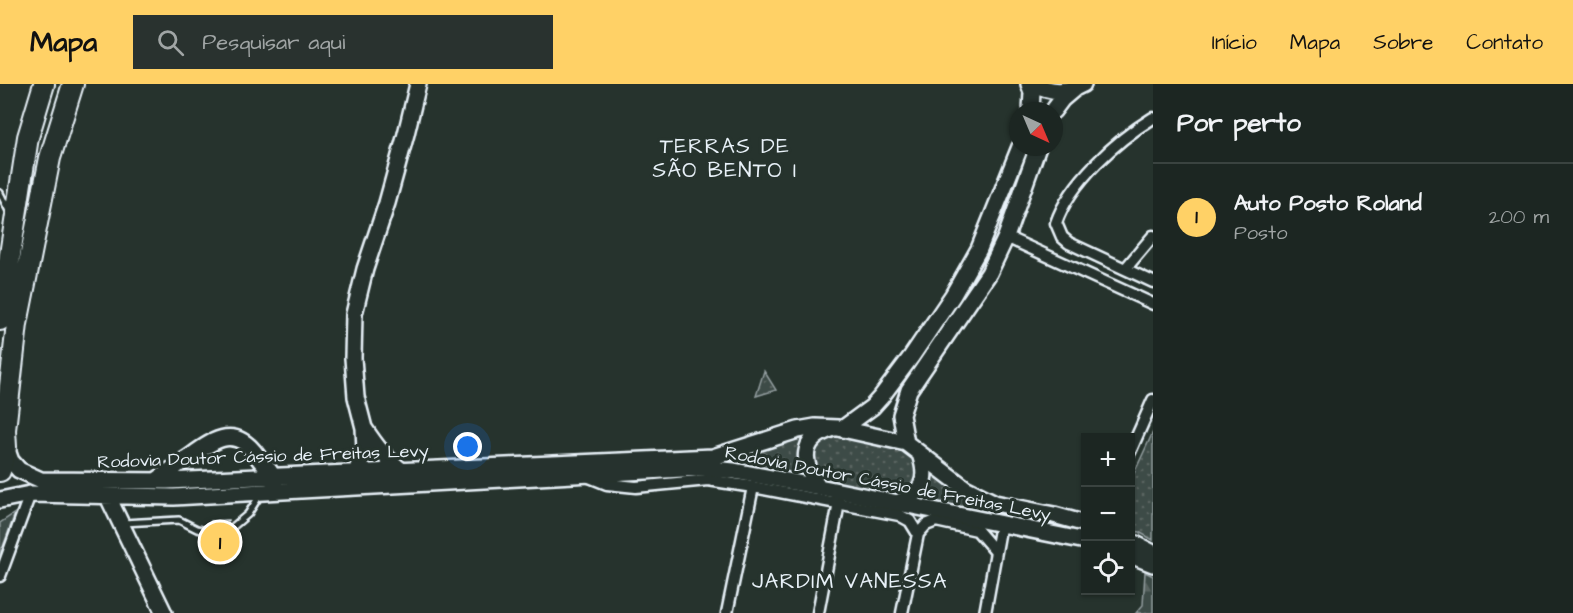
<!DOCTYPE html>
<html lang="pt">
<meta charset="utf-8">
<style>
:root{--surface:#1c2622;--page:#29322f;--text:#f1f3f6;--muted:#a0a5a5;--line:#3a4340;--accent:#ffd166}
body{margin:0;font-family:"Architects Daughter",sans-serif;background:var(--page);color:var(--text)}
.controls{position:absolute;right:18px;bottom:18px;display:grid;overflow:hidden;border-radius:0px;box-shadow:0 2px 4px #0004}
.controls button{width:54px;height:54px;display:grid;place-items:center;padding:0;border:0;border-bottom:2px solid var(--line);background:var(--surface);color:var(--text);font:30px sans-serif}
.compass{position:absolute;left:1009px;top:18px;width:54px;height:54px;border-radius:50%;background:var(--surface);box-shadow:0 2px 4px #0004;rotate:136deg}
.you{position:absolute;left:468px;top:363px;width:21px;height:21px;margin:-15px;border:4px solid #fff;border-radius:50%;background:#1a73e8;box-shadow:0 0 0 9px #1a73e833}
.badge{display:grid;place-items:center;width:39px;height:39px;border-radius:50%;background:var(--accent);color:#111;font-size:20px;font-weight:700}
.pin{position:absolute;translate:-50% -50%;border:3px solid #fff;box-shadow:0 2px 6px #0006}
.list{margin:0;padding:0;list-style:none}
h2{display:flex;justify-content:space-between;align-items:center;height:78px;margin:0;padding:0 24px;font-size:26px}
h2 small{font-size:20px;font-weight:400;color:var(--muted)}
.list li{display:grid;grid-template-columns:39px 1fr auto;gap:18px;align-items:center;box-sizing:border-box;height:108px;padding:0 24px;border-top:2px solid var(--line)}
.list b{display:block;font-size:22px;white-space:nowrap}
.list p{margin:0;font-size:20px;white-space:nowrap;color:var(--muted)}
.list em{font-size:20px;font-style:normal;color:var(--muted)}
.icon{flex:none;width:33px;height:33px;fill:none;stroke:currentColor;stroke-width:2;stroke-linecap:round;stroke-linejoin:round}
.map{position:relative;flex:none;width:1153px;height:529px;overflow:hidden}
header{display:flex;align-items:center;gap:36px;box-sizing:border-box;height:84px;padding:0 30px;background:var(--accent);color:#111}
header strong{font-size:28px}
nav{display:flex;gap:33px;margin-inline-start:auto;font-size:21px}
.search{width:420px;height:54px;background:var(--page);display:flex;align-items:center;gap:15px;box-sizing:border-box;padding:0 21px;border-radius:0px;color:var(--muted);font-size:22px}
main{display:flex}
aside{flex:1;background:var(--surface)}
.map>svg:first-child{display:block}
</style>
<header>
<strong>Mapa</strong>
<div class="search"><svg class="icon" aria-label="search" viewBox="0 0 24 24"><circle cx="10" cy="10" r="6"/><path d="M15 15l6 6"/></svg>Pesquisar aqui</div>
<nav><a>Início</a><a>Mapa</a><a>Sobre</a><a>Contato</a></nav>
</header>
<main>
<div class="map">
<svg width="1153" height="529" viewBox="0 0 1153 529">
<defs>
<pattern id="grass-dots" width="8" height="8" patternUnits="userSpaceOnUse" patternTransform="scale(1.5)"><rect width="8" height="8" fill="#3e4b47"/><path d="M2 2h.1M6 6h.1" fill="none" stroke="#5a6562" stroke-width="1.8" stroke-linecap="round"/></pattern>
<pattern id="forest-firs" width="22" height="20" patternUnits="userSpaceOnUse" patternTransform="scale(1.5)"><rect width="22" height="20" fill="#3e4b47"/><path d="M5 1l3.5 6h-7zM16 11l3.5 6h-7z" fill="#5a6562"/></pattern>
<pattern id="building-back-hatch" width="6" height="6" patternUnits="userSpaceOnUse" patternTransform="scale(1.5)"><rect width="6" height="6" fill="#505c59"/><path d="M-1 5l2 2M0 0l6 6M5-1l2 2" fill="none" stroke="#697472"/></pattern>
</defs>
<rect width="100%" height="100%" fill="#26332d"/>
<filter id="ink" filterUnits="userSpaceOnUse"><feTurbulence type="fractalNoise" baseFrequency=".0167" numOctaves="2"/><feDisplacementMap in="SourceGraphic" scale="12" xChannelSelector="R" yChannelSelector="G"/><feConvolveMatrix kernelMatrix="1 2 1 2 8 2 1 2 1" color-interpolation-filters="sRGB"/></filter>
<g filter="url(#ink)">
<path fill="url(#grass-dots)" stroke="#939ea0" stroke-width="1.5" d="M 764,287 L 776,306 L 756,312 Z
M 1153,348 L 1153,456 L 1139,448 L 1131,446 L 1131,396 Z
M 809,350 C 798,366 797,379 806,396 L 714,378 Z
M 837,350 L 904,364 L 917,378 L 917,398 L 903,410 L 892,412 C 876,408 828,402 818,392 C 813,387 813,381 813,374 C 814,356 822,356 837,350 Z
M 931,386 L 985,420 L 991,426 L 992,434 L 914,419 Z"/>
<path fill="url(#forest-firs)" stroke="#939ea0" stroke-width="1.5" d="M 15,429 L 0,471 L 0,439 Z
M 1145,488 L 1153,492 L 1153,529 L 1136,529 L 1143,521 Z"/>
<path fill="url(#building-back-hatch)" stroke="#e8f1f8" stroke-width="1.5" d="M 228,436 L 228,441 L 223,447 L 228,452 L 228,468 L 212,469 L 212,453 L 216,448 L 211,443 L 211,437 Z"/>
<g fill="none" stroke-linecap="round" stroke-linejoin="round">
<defs>
<path id="lane" d="M 0,109 L 10,129
M 123,439 L 179,436 L 197,445 L 211,448
M 228,447 L 248,430 L 260,411"/>
<path id="street" d="M 1153,34 C 1117,56 1070,98 1056,139 L 1062,153 L 1069,159 L 1153,198
M 1006,153 L 1153,220
M 1126,184 L 1153,152
M 1130,368 L 1153,316
M 587,392 L 607,400 L 636,403 L 708,396 L 753,403 L 899,431 L 910,437 L 918,450
M 918,450 L 926,441 L 936,437 L 977,446 L 996,468
M 0,492 L 30,410
M 727,529 L 753,403
M 818,529 L 839,419 L 836,416
M 902,529 L 918,450
M 985,529 L 1001,440"/>
<path id="secondary" d="M 1029,0 L 1032,8 L 1031,27
M 1035,0 C 1051,9 1067,9 1083,0
M 1053,27 L 1062,15 L 1075,4
M 364,344 C 376,362 386,376 404,388
M 842,345 L 872,323 L 881,313 L 911,273 L 953,211 L 979,165 L 1020,63
M 906,359 L 901,331 L 909,306 L 989,189 L 1006,153 L 1038,63
M 6,363 L 11,377 L 19,386 L 41,396 L 167,397 L 713,373 L 798,346 L 815,343 L 838,344 L 906,359 L 965,404 L 995,419 L 1054,431 L 1086,440
M 355,390 L 365,367 L 364,344 L 356,313 L 353,274 L 354,230 L 365,185 L 387,119 L 406,50 L 418,0
M 156,397 C 168,388 179,380 191,372 C 216,354 236,341 258,373 C 264,382 274,388 274,400
M 819,403 C 801,379 800,355 831,345
M 108,413 L 164,529
M 0,416 L 30,410 L 174,413 L 701,384 L 734,387 L 819,403 L 1086,457
M 897,419 C 923,409 929,396 920,370
M 1130,457 L 1153,469
M 1130,471 L 1153,480"/>
<path id="highway" d="M 0,236 L 28,53 L 44,0
M 0,387 L 6,363 L 5,346 L 17,240 L 50,74 L 73,0"/>
</defs>
<use href="#lane" stroke="#e8f1f8" stroke-width="10"/>
<use href="#street" stroke="#e8f1f8" stroke-width="15"/>
<use href="#secondary" stroke="#e8f1f8" stroke-width="20"/>
<use href="#highway" stroke="#e8f1f8" stroke-width="24"/>
<use href="#lane" stroke="#26332d" stroke-width="5"/>
<use href="#street" stroke="#26332d" stroke-width="10"/>
<use href="#secondary" stroke="#26332d" stroke-width="15"/>
<use href="#highway" stroke="#26332d" stroke-width="20"/>
</g>
</g>
<g text-anchor="middle" stroke-width="6" stroke-linejoin="round" paint-order="stroke">
<g font-size="18" fill="#e8f1f8" stroke="#26332d">
<text transform="translate(263 372) rotate(-2)" y="6">Rodovia Doutor Cássio de Freitas Levy</text>
<text transform="translate(888 399) rotate(11)" y="6">Rodovia Doutor Cássio de Freitas Levy</text>
</g>
<g font-size="21" letter-spacing="1.5" fill="#e8f1f8" stroke="#26332d">
<text x="725" y="69">TERRAS DE<tspan x="725" dy="24">SÃO BENTO I</tspan></text>
<text x="850" y="504">JARDIM VANESSA</text>
</g>
</g>
</svg>
<div class="controls">
<button>+</button>
<button>−</button>
<button><svg class="icon" aria-label="locate" viewBox="0 0 24 24"><circle cx="12" cy="12" r="6"/><path d="M12 2v4M12 18v4M2 12h4M18 12h4"/></svg></button>
</div>
<svg class="compass" viewBox="-18 -18 36 36"><path d="M0-13l5 13h-10z" fill="#e53935"/><path d="M0 13l5-13h-10z" fill="#a0a5a5"/></svg>
<div class="you"></div>
<div class="pin badge" style="left:220px;top:458px">1</div>
</div>
<aside>
<h2>Por perto<small></small></h2>
<ul class="list">
<li><span class="badge">1</span><div><b>Auto Posto Roland</b><p>Posto</p></div><em>200 m</em></li>
</ul>
</aside>
</main>
